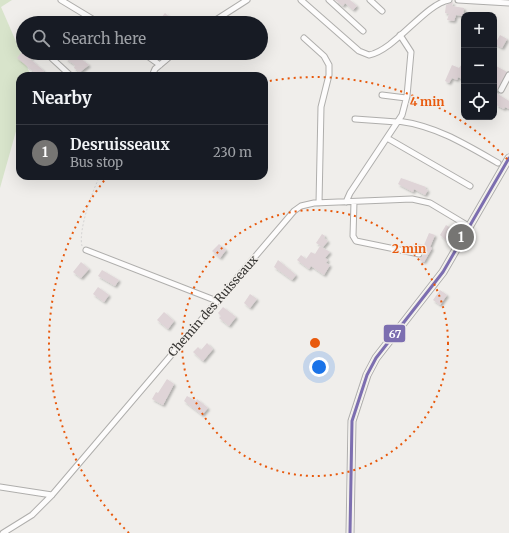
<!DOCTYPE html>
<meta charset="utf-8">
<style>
:root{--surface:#171b24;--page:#242831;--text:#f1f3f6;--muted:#9ea1a6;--line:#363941;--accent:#767573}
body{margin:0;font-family:Merriweather,serif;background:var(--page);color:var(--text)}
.controls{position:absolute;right:12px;top:12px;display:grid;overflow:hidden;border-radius:8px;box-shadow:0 4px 16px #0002}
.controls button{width:36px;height:36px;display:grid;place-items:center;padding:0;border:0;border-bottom:1px solid var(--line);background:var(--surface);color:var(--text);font:20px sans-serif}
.you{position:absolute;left:319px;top:367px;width:14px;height:14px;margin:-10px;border:3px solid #fff;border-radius:50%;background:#1a73e8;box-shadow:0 0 0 6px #1a73e833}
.badge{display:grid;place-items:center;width:26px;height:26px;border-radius:50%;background:var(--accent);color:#fff;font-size:13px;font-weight:700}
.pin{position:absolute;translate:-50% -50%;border:2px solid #fff;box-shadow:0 1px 4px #0006}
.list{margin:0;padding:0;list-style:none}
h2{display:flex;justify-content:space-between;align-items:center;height:52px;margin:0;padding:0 16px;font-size:17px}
h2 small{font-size:13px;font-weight:400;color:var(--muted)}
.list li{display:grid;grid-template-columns:26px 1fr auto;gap:12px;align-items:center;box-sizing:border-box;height:56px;padding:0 16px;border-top:1px solid var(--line)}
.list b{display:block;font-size:15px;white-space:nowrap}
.list p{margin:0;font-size:13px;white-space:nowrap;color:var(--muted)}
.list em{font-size:13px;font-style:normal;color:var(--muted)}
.icon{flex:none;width:22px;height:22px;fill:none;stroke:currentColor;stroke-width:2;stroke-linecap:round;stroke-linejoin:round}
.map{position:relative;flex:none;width:509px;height:533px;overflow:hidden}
.search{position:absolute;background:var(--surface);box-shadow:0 4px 16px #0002;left:16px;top:16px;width:252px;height:44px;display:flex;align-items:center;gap:10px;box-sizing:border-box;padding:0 14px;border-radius:22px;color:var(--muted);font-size:15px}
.panel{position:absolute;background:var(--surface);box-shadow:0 4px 16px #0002;left:16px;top:72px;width:252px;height:108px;border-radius:12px}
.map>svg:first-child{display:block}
</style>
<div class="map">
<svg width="509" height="533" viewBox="0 0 509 533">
<defs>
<filter id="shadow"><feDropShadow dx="2" dy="2" stdDeviation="1" flood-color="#0004"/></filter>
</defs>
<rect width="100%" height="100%" fill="#f0eeeb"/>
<path fill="#d8e4cb" d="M 0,0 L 12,0 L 1,7 L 31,76 L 20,76 L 20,117 L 0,188 Z"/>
<path fill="#dfd4d7" filter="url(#shadow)" d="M 335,0 L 350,0 L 357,6 L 353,10 L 345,3 L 343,6 Z
M 453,2 L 452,6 L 464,8 L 463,16 L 456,15 L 454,21 L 447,20 L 449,14 L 445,13 L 446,5 Z
M 165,13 L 176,23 L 164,23 L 160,19 Z
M 500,35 L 507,39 L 502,48 L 495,44 Z
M 21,53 L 34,53 L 30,59 L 44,71 L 39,76 L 17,58 Z
M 68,55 L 74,59 L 76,55 L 89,65 L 80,72 L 74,68 L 75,65 L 66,59 Z
M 464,61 L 464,80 L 458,77 L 457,80 L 452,78 L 449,83 L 445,81 L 452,65 L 459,68 Z
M 496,66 L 507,72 L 496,93 L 509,101 L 509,109 L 505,107 L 504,109 L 496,105 L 498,102 L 494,100 L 494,70 Z
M 401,178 L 426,187 L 425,189 L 428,190 L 425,195 L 414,189 L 413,192 L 398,184 Z
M 446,225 L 454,230 L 447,241 L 440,235 Z
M 429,233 L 435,235 L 430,247 L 432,248 L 424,262 L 419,260 L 423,255 L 423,249 L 413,246 L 414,243 L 424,245 Z
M 322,234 L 325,236 L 324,238 L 328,241 L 323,247 L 316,243 Z
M 219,244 L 226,250 L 220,258 L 212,251 Z
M 320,246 L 330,252 L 325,258 L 328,260 L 326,263 L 330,265 L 324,275 L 311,266 L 309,269 L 297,260 L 301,255 L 306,259 L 311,252 L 315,254 Z
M 278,260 L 296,275 L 292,280 L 274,267 Z
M 81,262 L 89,269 L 81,278 L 73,272 Z
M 102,270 L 119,280 L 115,286 L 98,276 Z
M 98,287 L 109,295 L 104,302 L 93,294 Z
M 440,290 L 447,295 L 440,305 L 433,300 Z
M 250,294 L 257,299 L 250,308 L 244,303 Z
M 223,307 L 236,317 L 229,326 L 219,318 L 221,316 L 218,313 Z
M 164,312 L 174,321 L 168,329 L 157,320 Z
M 207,343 L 213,349 L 203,361 L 193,352 L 198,347 L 201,350 Z
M 167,379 L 174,384 L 163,405 L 152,399 L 156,392 L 158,393 Z
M 187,396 L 196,401 L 197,399 L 208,408 L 202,415 L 184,401 Z"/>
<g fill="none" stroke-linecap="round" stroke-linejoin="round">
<defs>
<path id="minor" d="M 61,0 L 99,23
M 301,0 L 359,51 L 369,55 C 395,50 425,4 449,0
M 329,0 L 363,31
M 370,0 L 382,11
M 458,0 L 509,3
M 211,23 L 247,0
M 304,38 L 324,56 L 329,65 L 329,75 L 321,107 L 319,203
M 46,53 L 71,76
M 143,53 L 160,65
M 152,76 L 155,69 L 174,53
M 501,90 L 509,75
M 382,95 L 406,98
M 355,119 L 397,122
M 398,121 C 436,126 465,144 498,163
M 387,138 L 470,186
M 346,202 L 350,193 L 402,115 L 407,96 L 411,52 L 400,35
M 354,202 L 353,236 L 356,241 L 419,254
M 86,250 L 217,301
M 0,487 L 52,495
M 3,533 L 32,515 L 52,495 L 294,211 L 301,206 L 314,203 L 412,199 L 430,203 L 470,227"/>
<path id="secondary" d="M 350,533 L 352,421 L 367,375 L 376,358 L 443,272 L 509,158"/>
</defs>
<use href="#minor" stroke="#afaeac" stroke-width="7"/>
<use href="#secondary" stroke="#afaeac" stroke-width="9"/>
<path stroke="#d5d4d4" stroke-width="1" stroke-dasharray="2 2" stroke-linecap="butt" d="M 82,246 C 78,231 92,191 100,176"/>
<use href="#minor" stroke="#fdfcfc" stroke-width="5"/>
<use href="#secondary" stroke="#fdfcfc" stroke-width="7"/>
<defs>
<path id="bus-1" d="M 350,533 L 352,421 L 367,375 L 376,358 L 443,272 L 509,158"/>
</defs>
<use href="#bus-1" stroke="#f1eeea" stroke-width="6"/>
<use href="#bus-1" stroke="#7c6eb0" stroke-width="3"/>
</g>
<g fill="none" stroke="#e8590c" stroke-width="2" stroke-dasharray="2 4">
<circle cx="315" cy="343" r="133"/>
<path d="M129 533A266 266 0 0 1 107 177M264 82A266 266 0 0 1 508 160"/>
</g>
<g text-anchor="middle" stroke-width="3" stroke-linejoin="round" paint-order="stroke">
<g font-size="12" fill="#353432" stroke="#f1eeea">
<text transform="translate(213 306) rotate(-49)" y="4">Chemin des Ruisseaux</text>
</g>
</g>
<circle cx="315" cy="343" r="6" fill="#e8590c" stroke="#f1eeea" stroke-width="2"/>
<g font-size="12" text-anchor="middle" font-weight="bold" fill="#e8590c" stroke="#f1eeea" stroke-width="3" stroke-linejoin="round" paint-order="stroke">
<text x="427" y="106">4 min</text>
<text x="409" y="253">2 min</text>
</g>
<rect stroke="#f1eeea" stroke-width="1.5" x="383" y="324" width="23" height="19" rx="4" fill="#7c6eb0"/>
<g font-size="11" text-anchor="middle" font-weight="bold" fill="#fff">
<text x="395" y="338">67</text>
</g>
</svg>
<div class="controls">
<button>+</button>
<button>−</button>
<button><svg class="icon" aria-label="locate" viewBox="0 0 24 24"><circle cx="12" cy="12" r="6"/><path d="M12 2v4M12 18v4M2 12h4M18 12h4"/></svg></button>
</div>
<div class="you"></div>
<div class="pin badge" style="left:461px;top:237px">1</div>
<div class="search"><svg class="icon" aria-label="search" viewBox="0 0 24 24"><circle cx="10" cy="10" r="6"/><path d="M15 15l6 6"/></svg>Search here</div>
<section class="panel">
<h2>Nearby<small></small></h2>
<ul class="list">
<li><span class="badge">1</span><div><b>Desruisseaux</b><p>Bus stop</p></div><em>230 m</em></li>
</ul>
</section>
</div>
